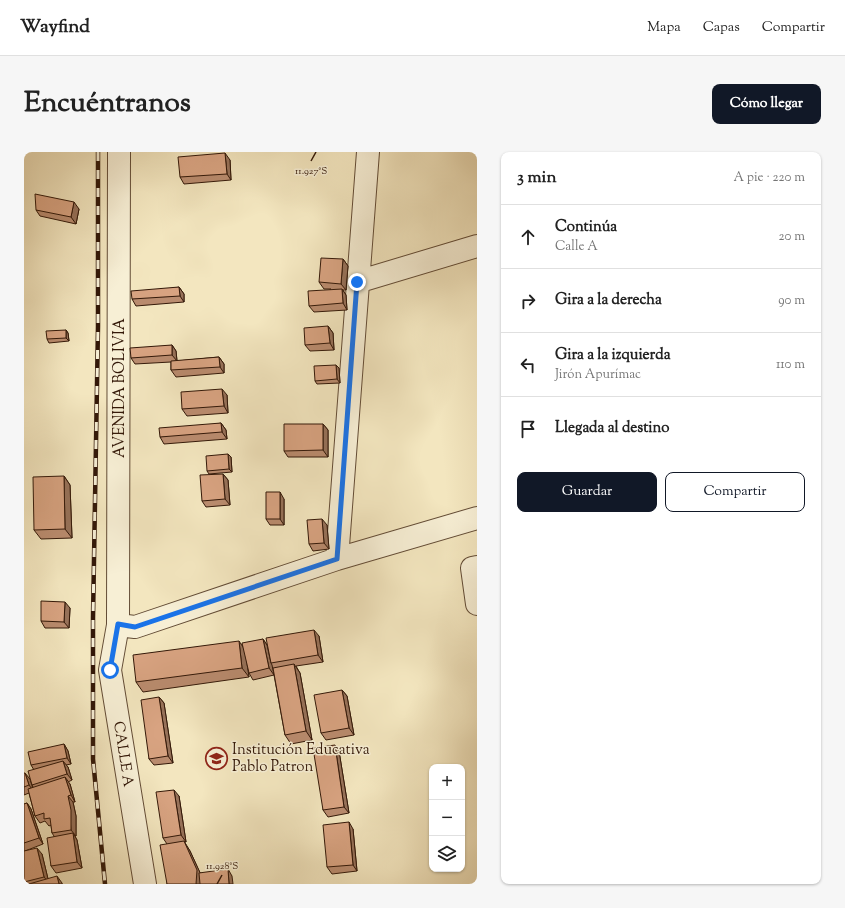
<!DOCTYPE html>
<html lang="es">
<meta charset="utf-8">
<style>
:root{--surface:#fff;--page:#f6f6f6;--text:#222;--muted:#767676;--line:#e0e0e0;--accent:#111827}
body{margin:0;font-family:"Sorts Mill Goudy",serif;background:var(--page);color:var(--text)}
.controls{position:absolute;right:12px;bottom:12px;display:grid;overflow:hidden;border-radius:8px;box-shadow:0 1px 3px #0004}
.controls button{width:36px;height:36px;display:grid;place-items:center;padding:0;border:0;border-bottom:1px solid var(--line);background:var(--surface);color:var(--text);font:20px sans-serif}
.stop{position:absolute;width:12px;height:12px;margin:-9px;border:3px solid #1a73e8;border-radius:50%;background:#fff}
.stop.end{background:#1a73e8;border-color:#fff;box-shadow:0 1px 4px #0008}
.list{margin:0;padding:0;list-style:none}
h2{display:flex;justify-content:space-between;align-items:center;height:52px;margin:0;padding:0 16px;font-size:17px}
h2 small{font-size:13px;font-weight:400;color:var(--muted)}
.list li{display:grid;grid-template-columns:26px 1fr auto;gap:12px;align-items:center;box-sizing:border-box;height:64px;padding:0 16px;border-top:1px solid var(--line)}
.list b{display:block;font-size:15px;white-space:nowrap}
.list p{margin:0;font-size:13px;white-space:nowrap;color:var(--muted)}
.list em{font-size:13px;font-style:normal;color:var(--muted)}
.actions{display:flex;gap:8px;padding:12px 16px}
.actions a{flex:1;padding:9px 0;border:1px solid var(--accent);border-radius:8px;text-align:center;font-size:14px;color:var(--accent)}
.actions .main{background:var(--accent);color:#fff}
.icon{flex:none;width:22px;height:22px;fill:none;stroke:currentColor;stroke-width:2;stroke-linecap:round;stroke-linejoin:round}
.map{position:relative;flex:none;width:453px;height:732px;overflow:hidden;border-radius:8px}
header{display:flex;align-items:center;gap:24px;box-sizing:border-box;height:56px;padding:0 20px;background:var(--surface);border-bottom:1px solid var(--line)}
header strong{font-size:19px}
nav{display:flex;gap:22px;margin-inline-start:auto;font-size:14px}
.intro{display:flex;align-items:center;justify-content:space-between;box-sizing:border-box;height:96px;padding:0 24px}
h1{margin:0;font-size:28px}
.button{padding:10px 18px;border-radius:8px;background:var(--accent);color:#fff;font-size:14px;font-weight:700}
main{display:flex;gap:24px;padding:0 24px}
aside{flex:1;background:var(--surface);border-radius:8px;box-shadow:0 1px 3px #0004}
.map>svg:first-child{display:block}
</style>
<header>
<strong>Wayfind</strong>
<nav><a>Mapa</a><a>Capas</a><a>Compartir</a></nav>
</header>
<div class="intro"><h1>Encuéntranos</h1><a class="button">Cómo llegar</a></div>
<main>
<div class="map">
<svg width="453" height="732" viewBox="0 0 453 732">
<rect width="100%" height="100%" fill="#f3e6bf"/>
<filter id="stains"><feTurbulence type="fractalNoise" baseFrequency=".005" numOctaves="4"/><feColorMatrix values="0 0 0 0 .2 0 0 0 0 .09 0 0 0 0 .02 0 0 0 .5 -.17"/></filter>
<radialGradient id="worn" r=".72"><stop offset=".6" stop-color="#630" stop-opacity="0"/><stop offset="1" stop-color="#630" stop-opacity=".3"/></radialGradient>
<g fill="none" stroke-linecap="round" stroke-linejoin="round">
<defs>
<path id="minor" d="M 95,0 L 94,473 L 86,518 L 121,732
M 333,130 L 453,94
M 313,407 L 344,0
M 453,415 L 448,416 L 453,452
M 94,473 L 111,475 L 313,407 L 453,366"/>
</defs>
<use href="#minor" stroke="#634c36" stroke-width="24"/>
<use href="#minor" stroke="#f7efd5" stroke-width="22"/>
<defs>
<path id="rail" d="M 74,0 L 74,174 L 69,466 L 69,607 L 81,732"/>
</defs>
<use href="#rail" stroke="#331808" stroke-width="4.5"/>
<use href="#rail" stroke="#f7efd5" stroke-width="3" stroke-dasharray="9" stroke-linecap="butt"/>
</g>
<path fill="#ba8c6f" stroke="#331808" d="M 206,8 L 207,28 L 160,32 L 156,25 Z
M 55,57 L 52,72 L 16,64 L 12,58 Z
M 319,107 L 324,114 L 322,138 L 319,138 L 322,143 L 323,158 L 290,160 L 285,154 L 307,137 L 300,137 L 295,130 Z
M 155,135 L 160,142 L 160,150 L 112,154 L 108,147 Z
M 304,174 L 309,181 L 310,198 L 286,199 L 281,193 Z
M 42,178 L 44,181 L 45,189 L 25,191 L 23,187 Z
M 148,193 L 152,199 L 153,209 L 195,205 L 200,212 L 200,221 L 152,225 L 147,218 L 147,210 L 111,212 L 107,206 Z
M 312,213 L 315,216 L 316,231 L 293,232 L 291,229 Z
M 203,243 L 204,261 L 163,264 L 158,257 Z
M 197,271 L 202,278 L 203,287 L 140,292 L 136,285 Z
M 299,272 L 304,278 L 304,305 L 264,305 L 260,299 Z
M 204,302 L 207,305 L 208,320 L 185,322 L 183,319 Z
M 199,322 L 204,328 L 206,353 L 182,355 L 178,349 Z
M 40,324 L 46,333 L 48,386 L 17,387 L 10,378 Z
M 260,347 L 260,373 L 246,373 L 242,367 Z
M 303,373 L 305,397 L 289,399 L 285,392 Z
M 46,456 L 45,476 L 21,476 L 17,469 Z
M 295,484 L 299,510 L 272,514 L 276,521 L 288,588 L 267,592 L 261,583 L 250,523 L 229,528 L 225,521 L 224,517 L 225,525 L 119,540 L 112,530 L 219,495 L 239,487 L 243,493 Z
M 318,538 L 323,544 L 330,583 L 302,588 L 297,581 Z
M 135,545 L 140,551 L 149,611 L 130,613 L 125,607 Z
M 40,592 L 44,599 L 47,612 L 42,613 L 44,615 L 48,628 L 44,630 L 46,632 L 51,650 L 49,650 L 52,664 L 52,684 L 51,684 L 53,688 L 58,716 L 32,721 L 27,714 L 30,684 L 28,681 L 27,673 L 25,674 L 21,669 L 16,671 L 11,664 L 5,641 L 0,643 L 0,621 L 6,627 L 8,635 L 9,635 L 8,633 L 10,618 L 7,613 Z
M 311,593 L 315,599 L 325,661 L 304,665 L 299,658 Z
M 155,644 L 162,690 L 160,690 L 166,699 L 176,721 L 208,724 L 143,732 L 143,692 L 139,686 Z
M 3,651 L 7,657 L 19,692 L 1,699 L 18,702 L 24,727 L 38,731 L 38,732 L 0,732 L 0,652 Z
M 329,677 L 333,719 L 308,722 L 303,715 Z"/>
<path fill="#97725a" stroke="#331808" d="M 201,1 L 206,8 L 207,28 L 203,22 Z
M 50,50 L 55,57 L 52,72 L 47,65 Z
M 319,107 L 324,114 L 322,138 L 317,132 Z
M 155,135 L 160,142 L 160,150 L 156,144 Z
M 318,137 L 322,143 L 323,158 L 319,151 Z
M 304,174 L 309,181 L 310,198 L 306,191 Z
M 42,178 L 44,181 L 45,189 L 42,186 Z
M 148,193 L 152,199 L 153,209 L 148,203 Z
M 195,205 L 200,212 L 200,221 L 196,215 Z
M 312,213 L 315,216 L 316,231 L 313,227 Z
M 198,237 L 203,243 L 204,261 L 200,254 Z
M 197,271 L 202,278 L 203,287 L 198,280 Z
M 299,272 L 304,278 L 304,305 L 299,298 Z
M 204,302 L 207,305 L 208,320 L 205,317 Z
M 199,322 L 204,328 L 206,353 L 201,347 Z
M 40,324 L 46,333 L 48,386 L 41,377 Z
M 256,340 L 260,347 L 260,373 L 256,367 Z
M 298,367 L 303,373 L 305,397 L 300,391 Z
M 41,450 L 46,456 L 45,476 L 40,470 Z
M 290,478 L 295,484 L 299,510 L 294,503 Z
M 239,487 L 243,493 L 247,511 L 248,513 L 250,523 L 245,516 Z
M 215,489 L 221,498 L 225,525 L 218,516 Z
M 270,512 L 276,521 L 288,588 L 282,579 Z
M 318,538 L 323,544 L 330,583 L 325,576 Z
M 135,545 L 140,551 L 149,611 L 144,604 Z
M 40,592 L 44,599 L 47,612 L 43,606 Z
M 311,593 L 315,599 L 325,661 L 320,655 Z
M 39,609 L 44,615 L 48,628 L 43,622 Z
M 1,621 L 6,627 L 10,640 L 5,633 Z
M 41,625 L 46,632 L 51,650 L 47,643 Z
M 150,638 L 155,644 L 162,690 L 157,683 Z
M 44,644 L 49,650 L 52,664 L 52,684 L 47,678 Z
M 3,651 L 7,657 L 19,692 L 15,686 Z
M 325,670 L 329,677 L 333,719 L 329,713 Z
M 49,681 L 53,688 L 58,716 L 53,710 Z
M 160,689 L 166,699 L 179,727 L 179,732 L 172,732 Z
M 13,696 L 18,702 L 25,731 L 20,725 Z
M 204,717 L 208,724 L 209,732 L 205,732 Z
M 33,724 L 38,731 L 38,732 L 35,732 Z"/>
<path fill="#d8a381" stroke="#331808" d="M 201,1 L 203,22 L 156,25 L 154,5 Z
M 11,42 L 50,50 L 47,65 L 12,58 Z
M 297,106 L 319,107 L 317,132 L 295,130 Z
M 155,135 L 156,144 L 108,147 L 107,139 Z
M 318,137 L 319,151 L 285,154 L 284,139 Z
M 304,174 L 306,191 L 281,193 L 280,176 Z
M 42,178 L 42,186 L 23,187 L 22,179 Z
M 148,193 L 148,203 L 107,206 L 106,196 Z
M 195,205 L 196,215 L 147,218 L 147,209 Z
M 312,213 L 313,227 L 291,229 L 290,214 Z
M 198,237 L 200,254 L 158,257 L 157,240 Z
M 197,271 L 198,280 L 136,285 L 135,276 Z
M 260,272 L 299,272 L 299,298 L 260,299 Z
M 204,302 L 205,317 L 183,319 L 182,304 Z
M 199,322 L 201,347 L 178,349 L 176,323 Z
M 40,324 L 41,377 L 10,378 L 9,325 Z
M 242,340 L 256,340 L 256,367 L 242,367 Z
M 298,367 L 300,391 L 285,392 L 283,368 Z
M 17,449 L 41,450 L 40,470 L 17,469 Z
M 290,478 L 294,503 L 247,511 L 242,486 Z
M 239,487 L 245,516 L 225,521 L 218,491 Z
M 215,489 L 218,516 L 112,530 L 109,503 Z
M 270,512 L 282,579 L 261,583 L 249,516 Z
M 318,538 L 325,576 L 297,581 L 290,543 Z
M 135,545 L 144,604 L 125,607 L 117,548 Z
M 40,592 L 43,606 L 7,613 L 4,600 Z
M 311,593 L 320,655 L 299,658 L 289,596 Z
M 39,609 L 43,622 L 8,633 L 4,619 Z
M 0,621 L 1,621 L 5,633 L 0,635 Z
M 41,625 L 47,643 L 44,644 L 47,658 L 47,678 L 28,681 L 26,666 L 20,667 L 20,661 L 11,664 L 4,637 Z
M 150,638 L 157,683 L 139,686 L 132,640 Z
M 3,651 L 15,686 L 0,691 L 0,652 Z
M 325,670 L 329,713 L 303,715 L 299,673 Z
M 49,681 L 53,710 L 27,714 L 23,686 Z
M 160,689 L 173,718 L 172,732 L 143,732 L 136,693 Z
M 13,696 L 20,725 L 0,730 L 0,699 Z
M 204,717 L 205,732 L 176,732 L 175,721 Z
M 33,724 L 35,732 L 5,732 Z"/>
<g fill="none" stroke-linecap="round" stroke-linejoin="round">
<path stroke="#1a73e8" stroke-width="5" d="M 86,518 L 94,472 L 111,475 L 313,407 L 333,130"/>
</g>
<path fill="none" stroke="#331808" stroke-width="1.5" d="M 287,9 L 292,0M 193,732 L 198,723"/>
<defs>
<symbol id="school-ring" viewBox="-11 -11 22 22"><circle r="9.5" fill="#f7efd5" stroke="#8f2418" stroke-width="1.5"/><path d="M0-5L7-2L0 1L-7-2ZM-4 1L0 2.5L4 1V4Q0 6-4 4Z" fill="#8f2418"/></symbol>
</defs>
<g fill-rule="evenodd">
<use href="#school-ring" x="180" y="594" width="25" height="25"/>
</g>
<g text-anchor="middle" stroke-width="3" stroke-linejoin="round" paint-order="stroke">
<g font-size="15" fill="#331808" stroke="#f7efd5">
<text transform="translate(95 236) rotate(-90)" y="5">AVENIDA BOLIVIA</text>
<text transform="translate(100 602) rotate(81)" y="5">CALLE A</text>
</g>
<g font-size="15" fill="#331808" stroke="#f7efd5" text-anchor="start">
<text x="208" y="602">Institución Educativa<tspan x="208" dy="17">Pablo Patron</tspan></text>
</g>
</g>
<g font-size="10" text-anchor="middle" fill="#331808" stroke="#f7efd5" stroke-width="3" stroke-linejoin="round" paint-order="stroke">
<text x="287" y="22">11.927°S</text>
<text x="198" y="717">11.928°S</text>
</g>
<rect width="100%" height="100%" filter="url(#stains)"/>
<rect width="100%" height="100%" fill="url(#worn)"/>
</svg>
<div class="controls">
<button>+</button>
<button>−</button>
<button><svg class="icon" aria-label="layers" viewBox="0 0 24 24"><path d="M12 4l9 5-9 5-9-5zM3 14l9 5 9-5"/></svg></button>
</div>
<div class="stop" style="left:86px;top:518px"></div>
<div class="stop end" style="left:333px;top:130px"></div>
</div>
<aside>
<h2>3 min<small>A pie · 220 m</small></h2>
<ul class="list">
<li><svg class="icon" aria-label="ahead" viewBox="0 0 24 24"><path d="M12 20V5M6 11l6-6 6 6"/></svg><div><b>Continúa</b><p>Calle A</p></div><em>20 m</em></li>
<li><svg class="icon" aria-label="right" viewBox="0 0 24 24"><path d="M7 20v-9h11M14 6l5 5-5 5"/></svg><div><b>Gira a la derecha</b></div><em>90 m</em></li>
<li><svg class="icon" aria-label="left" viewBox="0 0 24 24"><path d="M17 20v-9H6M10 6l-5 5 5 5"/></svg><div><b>Gira a la izquierda</b><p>Jirón Apurímac</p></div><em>110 m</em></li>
<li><svg class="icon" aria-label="arrive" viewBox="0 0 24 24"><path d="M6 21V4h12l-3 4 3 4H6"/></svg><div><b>Llegada al destino</b></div></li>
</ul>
<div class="actions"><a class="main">Guardar</a><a>Compartir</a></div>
</aside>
</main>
